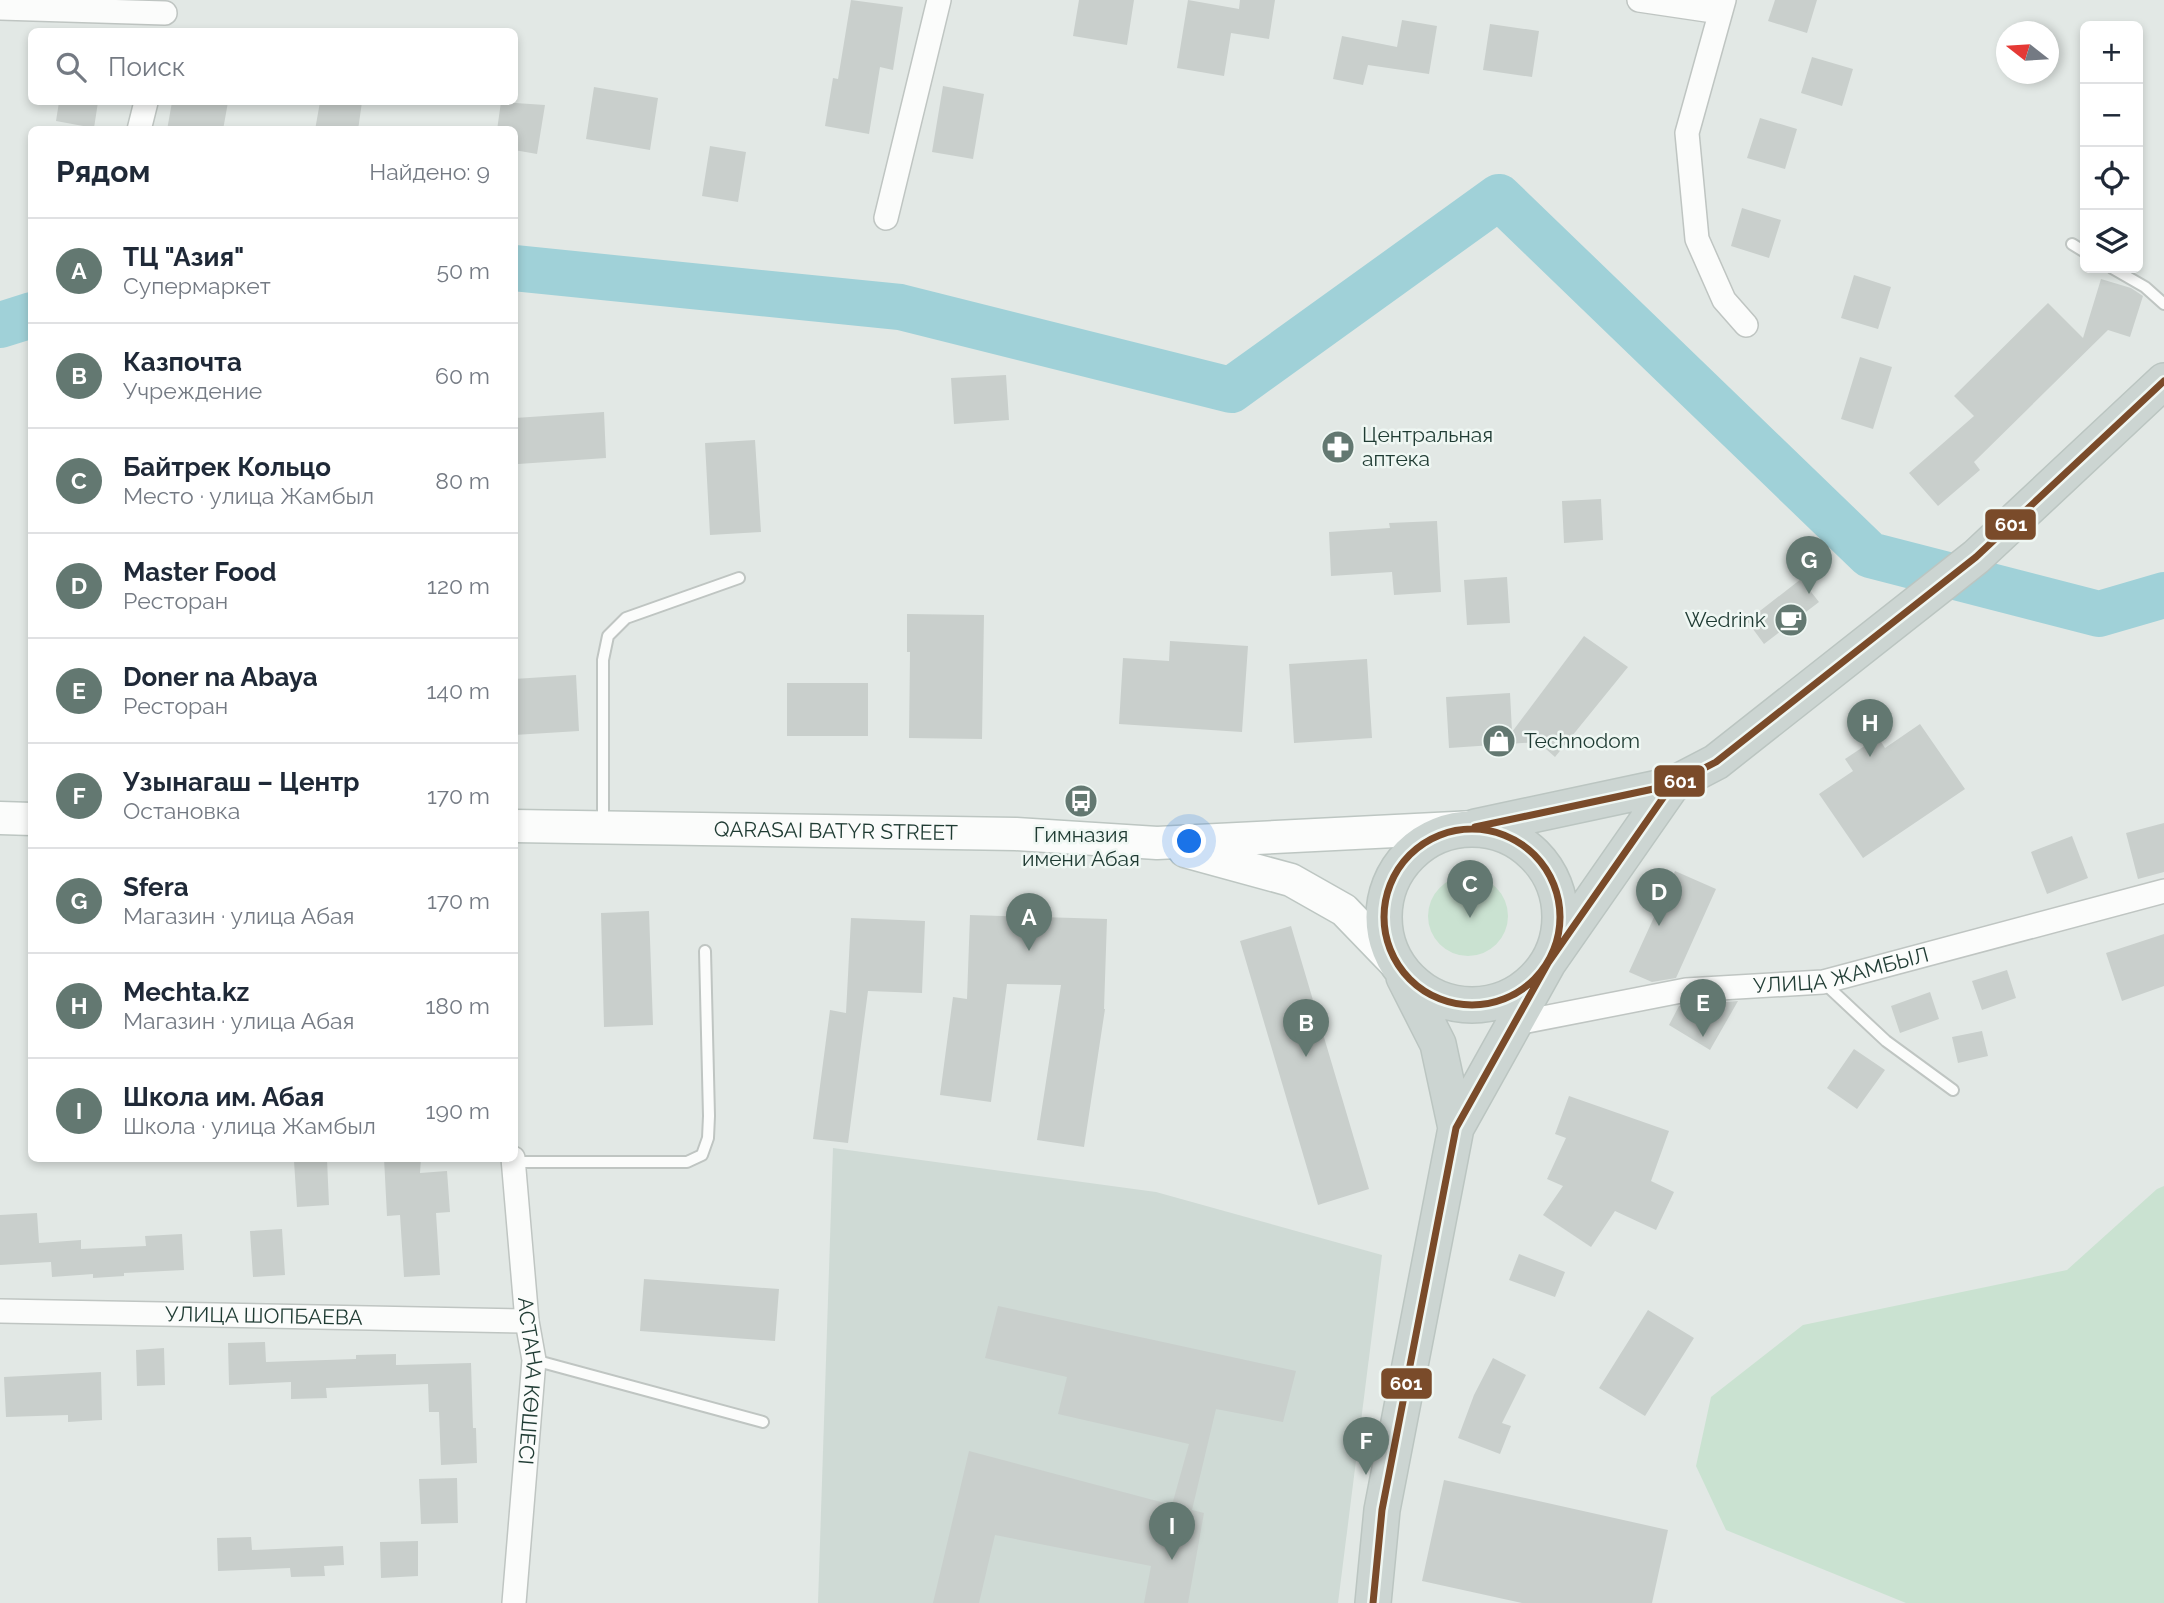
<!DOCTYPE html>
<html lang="ru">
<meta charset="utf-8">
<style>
:root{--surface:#fff;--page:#f6f6f7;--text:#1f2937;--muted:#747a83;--line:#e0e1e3;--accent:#637871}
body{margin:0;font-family:Raleway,sans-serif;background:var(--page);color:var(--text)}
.controls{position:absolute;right:21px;top:21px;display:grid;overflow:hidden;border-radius:10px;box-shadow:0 4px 10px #0003}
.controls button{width:63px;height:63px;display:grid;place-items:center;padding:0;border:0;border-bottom:2px solid var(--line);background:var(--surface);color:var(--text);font:35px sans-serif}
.compass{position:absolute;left:1996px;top:21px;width:63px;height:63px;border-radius:50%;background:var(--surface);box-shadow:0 4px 10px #0003;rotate:287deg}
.you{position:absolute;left:1190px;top:842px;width:24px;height:24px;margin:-18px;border:5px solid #fff;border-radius:50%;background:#1a73e8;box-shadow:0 0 0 10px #1a73e833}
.badge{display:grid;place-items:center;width:46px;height:46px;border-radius:50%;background:var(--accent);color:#fff;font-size:23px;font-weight:700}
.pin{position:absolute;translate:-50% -58px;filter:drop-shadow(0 2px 4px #0008)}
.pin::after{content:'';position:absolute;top:37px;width:24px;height:21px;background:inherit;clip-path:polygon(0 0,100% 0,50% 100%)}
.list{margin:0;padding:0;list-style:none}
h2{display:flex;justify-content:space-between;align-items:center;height:91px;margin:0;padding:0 28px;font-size:30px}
h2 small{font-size:23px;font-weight:400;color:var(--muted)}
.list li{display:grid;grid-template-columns:46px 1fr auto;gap:21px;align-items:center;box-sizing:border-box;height:105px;padding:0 28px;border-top:2px solid var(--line)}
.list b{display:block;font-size:26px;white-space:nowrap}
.list p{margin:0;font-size:23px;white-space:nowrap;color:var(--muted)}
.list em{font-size:23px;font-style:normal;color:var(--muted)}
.icon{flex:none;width:38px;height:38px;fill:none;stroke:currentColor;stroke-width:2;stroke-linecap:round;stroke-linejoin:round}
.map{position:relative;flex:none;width:2164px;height:1603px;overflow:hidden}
.search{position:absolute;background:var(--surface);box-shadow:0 4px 10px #0003;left:28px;top:28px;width:490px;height:77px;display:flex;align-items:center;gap:18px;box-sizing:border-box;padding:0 24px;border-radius:10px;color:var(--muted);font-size:26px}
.panel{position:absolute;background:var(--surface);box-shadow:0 4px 10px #0003;left:28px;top:126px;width:490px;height:1036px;border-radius:10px}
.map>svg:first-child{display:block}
</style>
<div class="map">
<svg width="2164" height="1603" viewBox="0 0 2164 1603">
<rect width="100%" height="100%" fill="#e2e8e5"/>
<path fill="#cfdad5" d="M 833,1148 L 1156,1192 L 1382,1255 L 1338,1603 L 818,1603 Z"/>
<path fill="#cae2d1" d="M1428 916a40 40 0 1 1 80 0a40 40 0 1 1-80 0Z
M 2164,1186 L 2164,1603 L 1906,1603 L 1726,1530 L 1696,1466 L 1711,1397 L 1803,1325 L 2067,1270 L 2157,1189 Z"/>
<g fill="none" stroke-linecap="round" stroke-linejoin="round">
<path stroke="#a0d1d8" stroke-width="46" d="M 514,268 L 900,307 L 1231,390 L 1499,197 L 1870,555 L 2099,614 L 2164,595
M 0,325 L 32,315"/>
</g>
<path fill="#c9cfcc" d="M 851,0 L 903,7 L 893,70 L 880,67 L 869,134 L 825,126 L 833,78 L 838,79 Z
M 1079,0 L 1134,0 L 1127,45 L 1073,36 Z
M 1188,0 L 1239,9 L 1240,0 L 1275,0 L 1269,39 L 1231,33 L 1224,76 L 1177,68 Z
M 1775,0 L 1817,0 L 1807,33 L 1768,21 Z
M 1402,20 L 1437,26 L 1429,74 L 1368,65 L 1363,85 L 1333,79 L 1342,36 L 1397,47 Z
M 1490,24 L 1539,31 L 1532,77 L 1483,70 Z
M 1812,57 L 1853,69 L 1842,106 L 1801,93 Z
M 943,86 L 984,94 L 973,159 L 932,152 Z
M 594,87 L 658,98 L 650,150 L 586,139 Z
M 59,102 L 98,102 L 94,128 L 56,121 Z
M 172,102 L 228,102 L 223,130 L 167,130 Z
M 320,102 L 362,102 L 358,130 L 315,130 Z
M 501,102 L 545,105 L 537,154 L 514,150 L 514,130 L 497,130 Z
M 1760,118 L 1797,129 L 1785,169 L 1747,158 Z
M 710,146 L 746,152 L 738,202 L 702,196 Z
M 1742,208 L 1781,220 L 1769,258 L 1731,246 Z
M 1854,275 L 1891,287 L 1878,329 L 1841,318 Z
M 2101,279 L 2131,288 L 2143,296 L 2130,337 L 2108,330 L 1974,462 L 1980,470 L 1938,506 L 1909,473 L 1974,416 L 1954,396 L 2048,303 L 2083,338 Z
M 1860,357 L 1892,367 L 1873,429 L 1841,419 Z
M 1006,375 L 1009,420 L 954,424 L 951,378 Z
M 604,412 L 606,458 L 518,464 L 515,418 Z
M 755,440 L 761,532 L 710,535 L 705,443 Z
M 1601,499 L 1603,540 L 1564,543 L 1562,501 Z
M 1437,521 L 1441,592 L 1394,595 L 1392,572 L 1331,576 L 1329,532 L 1390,528 L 1389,523 Z
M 1507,577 L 1510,623 L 1467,625 L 1464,580 Z
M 1801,579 L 1819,602 L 1764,644 L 1747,621 Z
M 907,614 L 984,615 L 982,739 L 909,738 L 910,652 L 907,652 Z
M 1584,636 L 1628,667 L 1555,757 L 1538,742 L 1449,748 L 1446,697 L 1510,693 L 1512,732 Z
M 1170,641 L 1248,646 L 1242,732 L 1119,724 L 1123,658 L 1169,661 Z
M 1367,659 L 1372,738 L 1294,743 L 1289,664 Z
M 576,675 L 579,731 L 514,735 L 514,679 Z
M 787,683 L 868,683 L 868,736 L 787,736 Z
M 1920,724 L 1965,789 L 1863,858 L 1819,794 L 1853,771 L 1845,759 L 1878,737 L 1885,748 Z
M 2164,823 L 2164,872 L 2138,879 L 2126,833 Z
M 2072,836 L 2088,878 L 2047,894 L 2031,852 Z
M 1675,871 L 1716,889 L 1676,978 L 1652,982 L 1629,972 Z
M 649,911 L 653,1025 L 604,1027 L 601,913 Z
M 970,915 L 1107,919 L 1104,1009 L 1105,1009 L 1084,1147 L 1037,1140 L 1061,985 L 1007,984 L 991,1102 L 940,1095 L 953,997 L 967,999 Z
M 851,918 L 925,921 L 922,993 L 868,991 L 848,1143 L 813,1139 L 830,1010 L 846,1013 Z
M 1291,926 L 1369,1189 L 1318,1205 L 1240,941 Z
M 2164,934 L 2164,986 L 2122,1001 L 2106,953 Z
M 2007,970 L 2016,998 L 1982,1010 L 1972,981 Z
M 1930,992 L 1939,1019 L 1900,1033 L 1891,1006 Z
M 1738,1001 L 1710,1050 L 1669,1025 L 1679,1006 Z
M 1982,1031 L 1988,1056 L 1958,1063 L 1952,1037 Z
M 1854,1049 L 1885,1070 L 1857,1109 L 1827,1088 Z
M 1569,1096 L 1669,1131 L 1651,1181 L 1674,1192 L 1656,1230 L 1615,1211 L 1591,1247 L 1543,1215 L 1563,1186 L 1547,1179 L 1566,1138 L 1555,1134 Z
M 384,1158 L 421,1158 L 420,1173 L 447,1171 L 450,1212 L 436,1213 L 440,1275 L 404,1277 L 400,1215 L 387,1216 Z
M 327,1159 L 329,1205 L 297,1207 L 294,1161 Z
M 37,1213 L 39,1243 L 81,1240 L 81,1249 L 146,1246 L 145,1236 L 182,1234 L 184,1270 L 124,1273 L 124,1276 L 93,1278 L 93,1274 L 52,1277 L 51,1262 L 0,1265 L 0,1215 Z
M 282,1229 L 285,1275 L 253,1277 L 250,1231 Z
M 1519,1254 L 1565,1272 L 1555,1297 L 1509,1280 Z
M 644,1279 L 779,1289 L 775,1341 L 640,1331 Z
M 998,1306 L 1296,1371 L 1283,1422 L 1216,1409 L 1192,1510 L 1204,1513 L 1188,1603 L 1144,1603 L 1151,1566 L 995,1535 L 979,1603 L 933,1603 L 969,1451 L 1172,1505 L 1189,1444 L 1058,1414 L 1067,1377 L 985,1358 Z
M 1648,1310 L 1694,1338 L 1645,1416 L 1599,1388 Z
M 265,1342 L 266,1362 L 356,1359 L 356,1355 L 396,1354 L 396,1365 L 471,1363 L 473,1428 L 476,1428 L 477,1463 L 441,1465 L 439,1412 L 429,1412 L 428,1384 L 326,1388 L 327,1398 L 291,1399 L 291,1382 L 229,1385 L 228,1343 Z
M 164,1348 L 165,1385 L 137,1386 L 136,1350 Z
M 1493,1358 L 1526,1375 L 1502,1423 L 1511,1426 L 1500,1454 L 1458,1438 L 1474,1395 Z
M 101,1372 L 102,1420 L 68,1422 L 68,1415 L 6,1417 L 4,1377 Z
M 457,1478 L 458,1523 L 421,1524 L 419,1479 Z
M 1444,1480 L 1668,1530 L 1652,1603 L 1522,1603 L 1422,1581 Z
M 251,1537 L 252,1550 L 343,1546 L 344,1565 L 324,1566 L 325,1576 L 291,1577 L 290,1568 L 218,1571 L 217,1538 Z
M 418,1541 L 418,1576 L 381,1578 L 380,1542 Z"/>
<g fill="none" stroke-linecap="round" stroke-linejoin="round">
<defs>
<path id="service" d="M 2072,244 L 2085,252
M 2112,268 L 2145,287 L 2164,304
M 603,824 L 603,660 L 608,636 L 626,618 L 739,578
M 1823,982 L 1886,1041 L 1953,1090
M 513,1162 L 687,1162 L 702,1155 L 708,1138 L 709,1116 L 705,951
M 534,1360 L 763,1422"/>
<g id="minor">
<path d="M 1639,0 L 1720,12"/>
<path d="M 1724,0 L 1687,133 L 1697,239 L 1724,300 L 1746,325"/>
<path d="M 0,8 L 165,13"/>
<path d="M 139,130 L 146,102"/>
<path d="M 886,218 L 939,0"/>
<path id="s1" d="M 1512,1024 L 1686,990 L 1823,982 L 2164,891"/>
<path id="s2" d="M 513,1158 L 527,1321 L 534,1360 L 514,1603"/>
<path id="s3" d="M 0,1311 L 527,1321"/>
</g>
<g id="secondary">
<path d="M 0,818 L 32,819"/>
<path id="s4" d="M 514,826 L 1016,834 L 1157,843 L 1475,827"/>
<path d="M 1185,851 L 1291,880 L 1344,910 L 1400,968"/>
</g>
<path id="primary" d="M 1475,827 L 1672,785 L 1716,762 L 1976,557 L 2164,381
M1384 917a88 88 0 1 1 176 0a88 88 0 1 1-176 0Z
M 1404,977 L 1438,1044 L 1456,1128
M 1373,1603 L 1382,1510 L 1456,1128 L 1548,963 L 1672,785"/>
</defs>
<use href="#service" stroke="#bfc5c2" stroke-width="14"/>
<use href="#minor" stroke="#bfc5c2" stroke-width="26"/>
<use href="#secondary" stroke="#bdc6c2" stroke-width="35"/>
<use href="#primary" stroke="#bbc5c1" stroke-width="38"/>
<use href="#service" stroke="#fbfcfb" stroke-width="10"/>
<use href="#minor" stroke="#fbfcfb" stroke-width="23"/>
<use href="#secondary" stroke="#fbfcfb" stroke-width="32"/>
<use href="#primary" stroke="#ccd5d2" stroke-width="35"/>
<defs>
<path id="bus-1" d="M 1475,827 L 1672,785 L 1716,762 L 1976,557 L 2164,381
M1384 917a88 88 0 1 1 176 0a88 88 0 1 1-176 0Z
M 1373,1603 L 1382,1510 L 1456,1128 L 1548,963 L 1672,785"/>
</defs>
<use href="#bus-1" stroke="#eff7f3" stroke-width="12"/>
<use href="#bus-1" stroke="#7a4b2a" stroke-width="7"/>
</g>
<defs>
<symbol id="pharmacy-disc" viewBox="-11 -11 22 22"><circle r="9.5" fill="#637871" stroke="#eff7f3"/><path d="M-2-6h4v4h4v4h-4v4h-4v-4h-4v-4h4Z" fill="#fff"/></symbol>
<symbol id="cafe-disc" viewBox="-11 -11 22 22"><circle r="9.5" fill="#637871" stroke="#eff7f3"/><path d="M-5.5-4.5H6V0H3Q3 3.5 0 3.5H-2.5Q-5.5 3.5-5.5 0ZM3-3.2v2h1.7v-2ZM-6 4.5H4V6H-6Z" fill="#fff"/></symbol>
<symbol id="shop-disc" viewBox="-11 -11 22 22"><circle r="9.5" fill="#637871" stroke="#eff7f3"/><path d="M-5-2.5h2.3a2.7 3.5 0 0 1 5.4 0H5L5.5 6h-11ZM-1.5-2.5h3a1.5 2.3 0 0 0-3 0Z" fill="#fff"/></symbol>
<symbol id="bus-disc" viewBox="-11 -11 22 22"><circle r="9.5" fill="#637871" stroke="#eff7f3"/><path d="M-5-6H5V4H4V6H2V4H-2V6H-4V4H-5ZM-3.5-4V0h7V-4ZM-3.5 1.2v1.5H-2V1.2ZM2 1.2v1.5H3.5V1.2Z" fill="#fff"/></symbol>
</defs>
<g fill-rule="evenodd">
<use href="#pharmacy-disc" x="1319" y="428" width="38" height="38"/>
<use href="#cafe-disc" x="1772" y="601" width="38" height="38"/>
<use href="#shop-disc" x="1480" y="722" width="38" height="38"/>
<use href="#bus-disc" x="1062" y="782" width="38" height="38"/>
</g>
<g text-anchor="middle" stroke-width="5" stroke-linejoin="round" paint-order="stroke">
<g font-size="21" fill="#1f3b33" stroke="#eff7f3" text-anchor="start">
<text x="1362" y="442">Центральная<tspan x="1362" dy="24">аптека</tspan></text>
<text x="1766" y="627" text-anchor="end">Wedrink</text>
<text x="1524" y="748">Technodom</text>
<text x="1081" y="842" text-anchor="middle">Гимназия<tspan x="1081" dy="24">имени Абая</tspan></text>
</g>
<g font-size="21" fill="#1f3b33" stroke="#eff7f3">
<text dy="7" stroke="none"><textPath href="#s4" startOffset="322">QARASAI BATYR STREET</textPath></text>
<text dy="7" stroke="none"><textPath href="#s1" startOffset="334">УЛИЦА ЖАМБЫЛ</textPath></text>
<text dy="7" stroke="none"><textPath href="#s3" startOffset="264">УЛИЦА ШОПБАЕВА</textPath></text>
<text dy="7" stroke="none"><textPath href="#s2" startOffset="224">АСТАНА КӨШЕСІ</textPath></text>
</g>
</g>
<g stroke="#eff7f3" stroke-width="2.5">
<rect x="1984" y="508" width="53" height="33" rx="7" fill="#7a4b2a"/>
<rect x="1653" y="764" width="53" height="34" rx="7" fill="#7a4b2a"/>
<rect x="1380" y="1367" width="53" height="33" rx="7" fill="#7a4b2a"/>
</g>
<g font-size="19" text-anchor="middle" font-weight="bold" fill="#fff">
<text x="2011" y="531">601</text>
<text x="1680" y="788">601</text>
<text x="1406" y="1390">601</text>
</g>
</svg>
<div class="controls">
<button>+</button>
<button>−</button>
<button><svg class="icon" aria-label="locate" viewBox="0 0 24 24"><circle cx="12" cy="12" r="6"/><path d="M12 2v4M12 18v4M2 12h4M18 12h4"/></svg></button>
<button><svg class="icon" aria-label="layers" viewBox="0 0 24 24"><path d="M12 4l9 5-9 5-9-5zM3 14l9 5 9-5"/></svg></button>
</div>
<svg class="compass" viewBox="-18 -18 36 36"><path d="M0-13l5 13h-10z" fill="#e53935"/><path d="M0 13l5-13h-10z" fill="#747a83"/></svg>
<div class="you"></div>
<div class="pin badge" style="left:1029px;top:951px">A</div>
<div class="pin badge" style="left:1306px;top:1057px">B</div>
<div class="pin badge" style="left:1470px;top:918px">C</div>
<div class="pin badge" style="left:1659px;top:926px">D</div>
<div class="pin badge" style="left:1703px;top:1037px">E</div>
<div class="pin badge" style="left:1366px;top:1475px">F</div>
<div class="pin badge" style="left:1809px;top:594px">G</div>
<div class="pin badge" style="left:1870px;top:757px">H</div>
<div class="pin badge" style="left:1172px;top:1560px">I</div>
<div class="search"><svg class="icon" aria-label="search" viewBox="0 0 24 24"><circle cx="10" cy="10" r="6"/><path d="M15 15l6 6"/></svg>Поиск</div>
<section class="panel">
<h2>Рядом<small>Найдено: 9</small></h2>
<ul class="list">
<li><span class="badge">A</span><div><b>ТЦ &quot;Азия&quot;</b><p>Супермаркет</p></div><em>50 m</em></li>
<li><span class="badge">B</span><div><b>Казпочта</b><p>Учреждение</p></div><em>60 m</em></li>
<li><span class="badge">C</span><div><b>Байтрек Кольцо</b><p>Место · улица Жамбыл</p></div><em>80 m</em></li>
<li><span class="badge">D</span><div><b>Master Food</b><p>Ресторан</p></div><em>120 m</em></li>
<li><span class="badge">E</span><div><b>Doner na Abaya</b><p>Ресторан</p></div><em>140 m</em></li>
<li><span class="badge">F</span><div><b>Узынагаш – Центр</b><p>Остановка</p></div><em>170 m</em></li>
<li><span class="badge">G</span><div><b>Sfera</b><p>Магазин · улица Абая</p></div><em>170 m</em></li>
<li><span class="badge">H</span><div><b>Mechta.kz</b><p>Магазин · улица Абая</p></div><em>180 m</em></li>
<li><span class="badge">I</span><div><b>Школа им. Абая</b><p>Школа · улица Жамбыл</p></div><em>190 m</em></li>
</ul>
</section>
</div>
